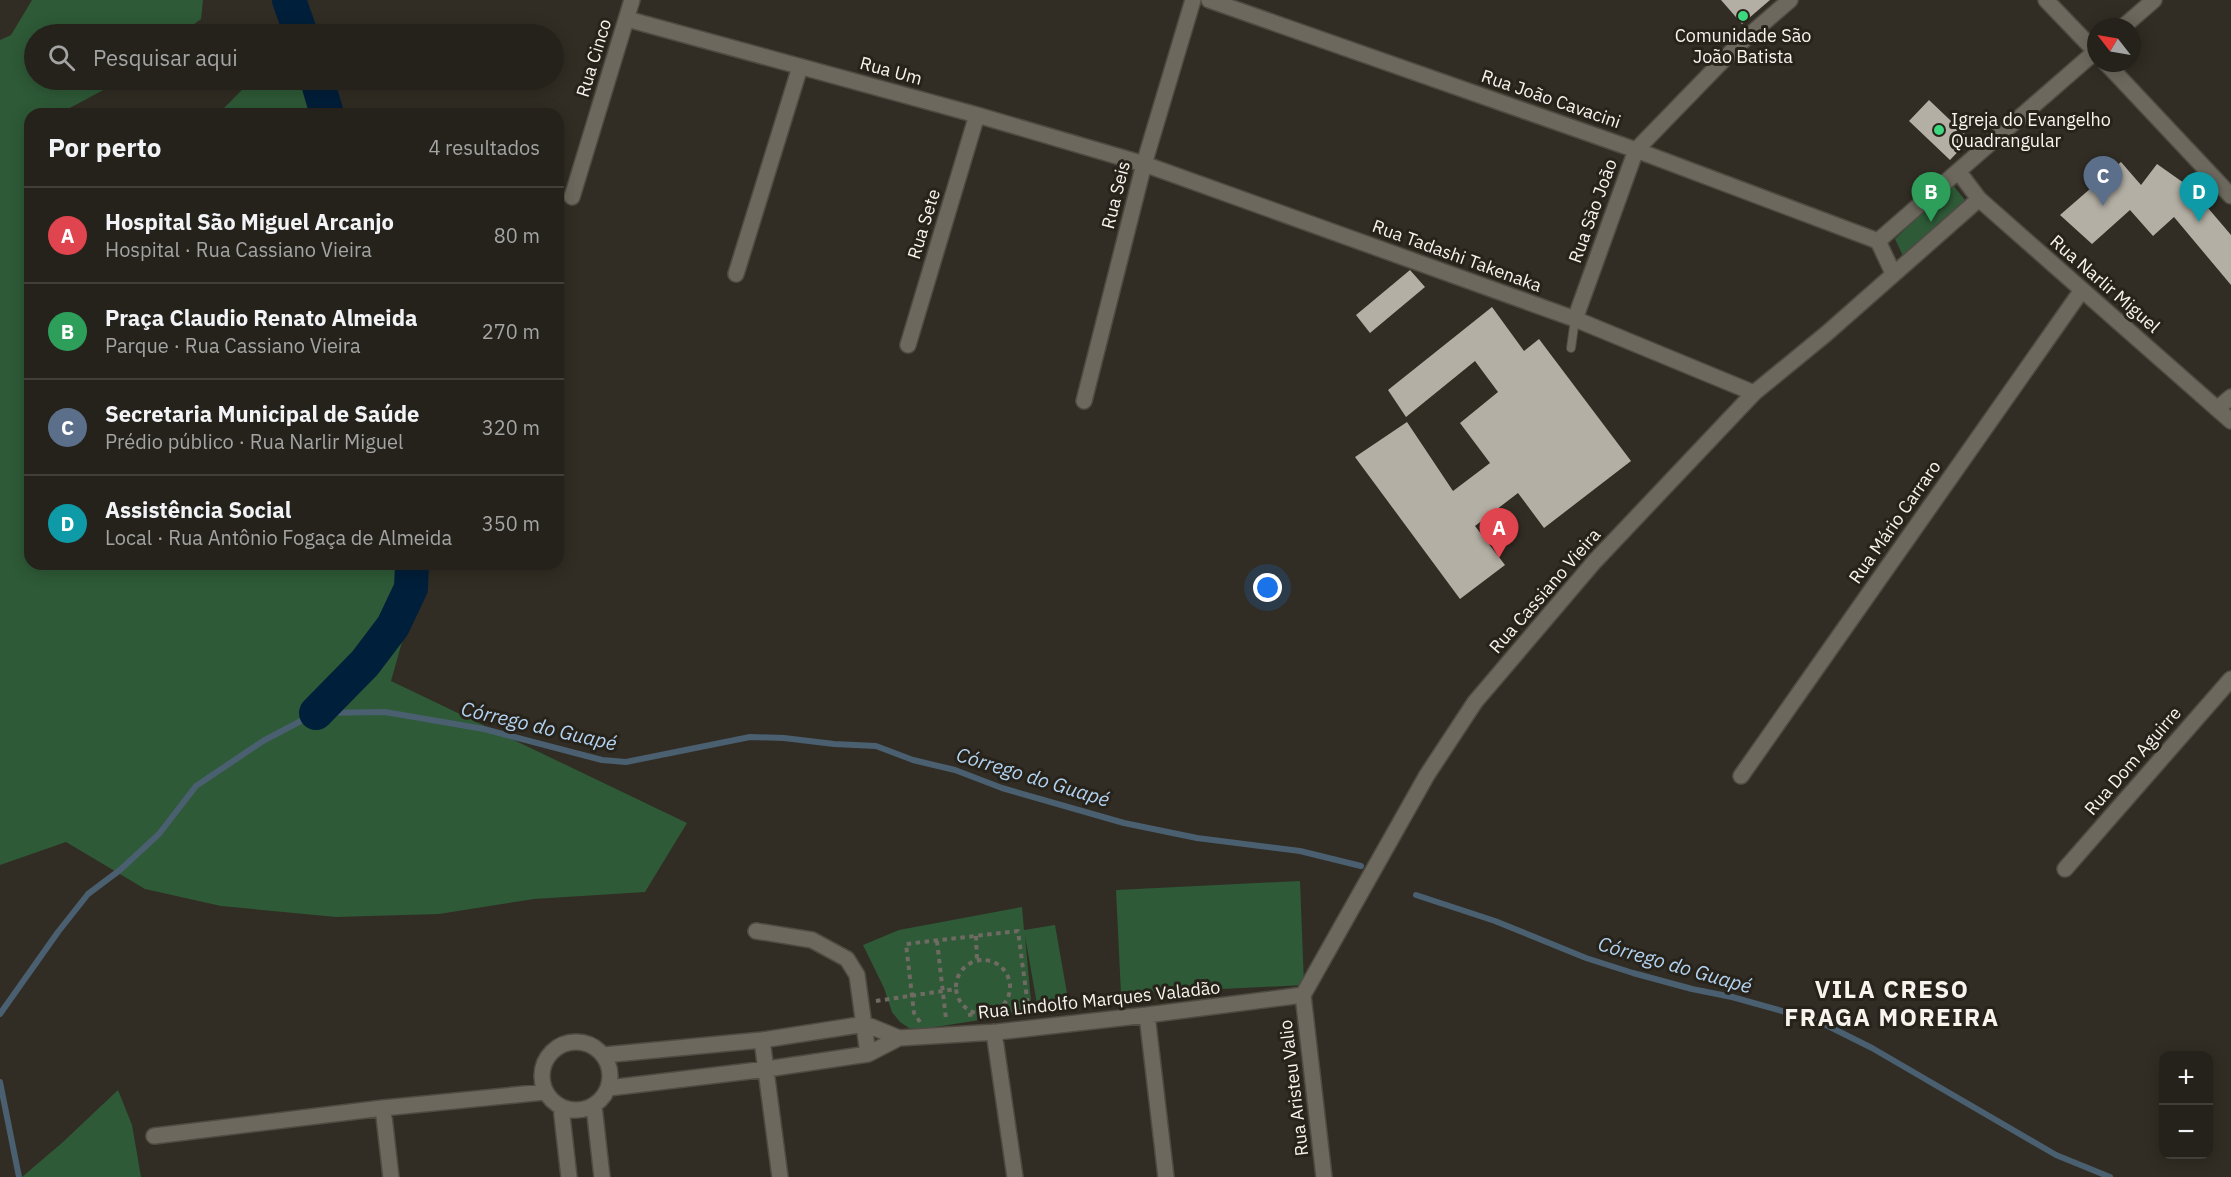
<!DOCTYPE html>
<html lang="pt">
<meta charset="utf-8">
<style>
:root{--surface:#25221b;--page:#2d2a24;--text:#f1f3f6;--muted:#a3a4a3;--line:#423f3a;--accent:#db2777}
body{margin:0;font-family:"IBM Plex Sans",sans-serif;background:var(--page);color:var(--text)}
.controls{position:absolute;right:18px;bottom:18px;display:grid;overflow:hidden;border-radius:12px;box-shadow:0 3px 15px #0003}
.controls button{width:54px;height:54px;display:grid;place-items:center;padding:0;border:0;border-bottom:2px solid var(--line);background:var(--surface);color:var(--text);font:30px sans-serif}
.compass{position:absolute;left:2087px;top:18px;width:54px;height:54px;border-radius:50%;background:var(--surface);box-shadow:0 3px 15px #0003;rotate:301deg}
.you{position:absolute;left:1268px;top:588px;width:21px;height:21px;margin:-15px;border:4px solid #fff;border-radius:50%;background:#1a73e8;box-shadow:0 0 0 9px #1a73e833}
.badge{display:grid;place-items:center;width:39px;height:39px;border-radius:50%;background:var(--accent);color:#fff;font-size:20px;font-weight:700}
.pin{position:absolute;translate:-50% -50px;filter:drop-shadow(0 2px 3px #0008)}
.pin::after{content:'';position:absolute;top:32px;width:21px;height:18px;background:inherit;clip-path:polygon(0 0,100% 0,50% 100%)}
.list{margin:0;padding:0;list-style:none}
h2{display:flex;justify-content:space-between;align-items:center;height:78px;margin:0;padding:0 24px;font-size:26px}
h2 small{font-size:20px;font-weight:400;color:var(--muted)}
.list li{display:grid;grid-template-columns:39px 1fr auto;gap:18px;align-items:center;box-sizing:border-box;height:96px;padding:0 24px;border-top:2px solid var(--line)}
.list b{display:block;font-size:22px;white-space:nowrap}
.list p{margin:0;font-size:20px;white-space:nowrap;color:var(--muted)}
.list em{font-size:20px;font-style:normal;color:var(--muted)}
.icon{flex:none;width:33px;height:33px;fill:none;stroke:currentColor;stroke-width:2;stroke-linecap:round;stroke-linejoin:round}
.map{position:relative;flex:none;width:2231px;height:1177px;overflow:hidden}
.search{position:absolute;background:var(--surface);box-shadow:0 3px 15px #0003;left:24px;top:24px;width:540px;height:66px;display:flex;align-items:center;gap:15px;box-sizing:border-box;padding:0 21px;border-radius:33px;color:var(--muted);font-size:22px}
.panel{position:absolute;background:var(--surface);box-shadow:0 3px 15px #0003;left:24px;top:108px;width:540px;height:462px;border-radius:18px}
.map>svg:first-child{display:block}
</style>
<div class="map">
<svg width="2231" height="1177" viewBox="0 0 2231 1177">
<rect width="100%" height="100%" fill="#312d24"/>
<path fill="#2e5a37" d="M 32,0 L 203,0 L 201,19 L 181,34 L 34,34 L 34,80 L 122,80 L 66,110 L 71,114 L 30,114 L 30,564 L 424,564 L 391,681 L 687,823 L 645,892 L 534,899 L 439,914 L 336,917 L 221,906 L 145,889 L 66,842 L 0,865 L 0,40 L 11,35 Z
M 252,80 L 301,80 L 319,114 L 218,114 Z
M 1952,184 L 1969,205 L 1904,258 L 1895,239 Z
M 1300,881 L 1304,985 L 1121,994 L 1116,890 Z
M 1022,907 L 1024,930 L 1055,925 L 1068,999 L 1037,1004 L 1025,936 L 1032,1012 L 922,1029 L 909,1028 L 900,1022 L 892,1012 L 884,988 L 863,945 L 899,930 Z
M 118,1090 L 132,1125 L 141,1177 L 22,1177 L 63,1142 Z"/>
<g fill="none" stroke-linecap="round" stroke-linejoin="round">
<path stroke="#4a5f70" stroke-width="6" d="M 1416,895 L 1495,921 L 1586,958 L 1633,973 L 1692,989 L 1732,997 L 1818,1021 L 1872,1048 L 2056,1155 L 2110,1177
M 0,1014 L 58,932 L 88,894 L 120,870 L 159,834 L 196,786 L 263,741 L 316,713 L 385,712 L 484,729 L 602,760 L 626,762 L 750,737 L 784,738 L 834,744 L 876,746 L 913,760 L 955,770 L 1002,788 L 1124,823 L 1197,838 L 1300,851 L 1361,866
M 0,1082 L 19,1177"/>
<path stroke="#001f3a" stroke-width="34" d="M 289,0 L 301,34
M 317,80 L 327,114
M 316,713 L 365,663 L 393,626 L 411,588 L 412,564"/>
</g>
<path fill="#b4afa4" d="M 1721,0 L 1770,0 L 1742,24 Z
M 1929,100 L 1970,139 L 1950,160 L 1909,121 Z
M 2121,162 L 2141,185 L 2157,164 L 2191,188 L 2231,235 L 2231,285 L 2174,217 L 2153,236 L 2130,210 L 2092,244 L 2060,215 Z
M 1410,270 L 1425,287 L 1370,333 L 1356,315 Z
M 1492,307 L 1524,351 L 1539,339 L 1631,461 L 1544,528 L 1518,493 L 1475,526 L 1505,565 L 1460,599 L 1355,457 L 1407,422 L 1453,491 L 1490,463 L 1460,423 L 1498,392 L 1475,361 L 1406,417 L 1388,390 Z"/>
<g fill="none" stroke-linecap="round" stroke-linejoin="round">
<defs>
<path id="lane" d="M 1571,348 L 1575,319"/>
<path id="street" d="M 1209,0 L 1636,150 L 1878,241
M 2046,0 L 2096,52
M 627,19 L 977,115 L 1144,164 L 1575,319 L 1754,393
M 2123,27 L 2154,0
M 2106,63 L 2231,196
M 1958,171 L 1979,199 L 2231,421
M 572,197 L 632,0
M 1878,241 L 2096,51
M 1878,241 L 1893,273
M 736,274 L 800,67
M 1575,319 L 1636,150 L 1737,46 L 1790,0
M 908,345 L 977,115
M 1084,401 L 1144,164 L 1193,0
M 2217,409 L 2231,397
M 1741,776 L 2082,290
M 2065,869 L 2231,679
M 756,931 L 812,940 L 847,959 L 857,975 L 868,1054
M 1303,995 L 1427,775 L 1475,702 L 1595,561 L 1754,393 L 1826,334 L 1979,199
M 1303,995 L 1324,1177
M 1147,1015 L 1166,1177
M 994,1032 L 1015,1177
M 762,1040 L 780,1177
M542 1076a34 34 0 1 1 68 0a34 34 0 1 1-68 0Z
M 604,1055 L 762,1040 L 865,1024 L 899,1038
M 609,1088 L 767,1069 L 868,1054 L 899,1038 L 997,1032 L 1147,1015 L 1303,995
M 594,1106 L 602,1177
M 561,1107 L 569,1177
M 383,1108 L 391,1177
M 154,1136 L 383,1108 L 545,1092"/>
</defs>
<use href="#lane" stroke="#4e4b43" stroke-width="10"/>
<use href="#street" stroke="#4e4b43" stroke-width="18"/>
<path stroke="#6f6b63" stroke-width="4" stroke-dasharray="4.5 4.5" stroke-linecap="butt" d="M 976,936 L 977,961
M 937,941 L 946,1019
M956 987a27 27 0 1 1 54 0a27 27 0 1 1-54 0Z
M 876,1001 L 956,989
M 968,1015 L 976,1014
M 920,1022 L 914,1013 L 906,944 L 1018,931 L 1029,1013"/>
<use href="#lane" stroke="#6c685d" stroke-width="8"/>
<use href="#street" stroke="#6c685d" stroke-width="15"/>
</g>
<g fill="#3cd77e" stroke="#27231a" stroke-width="2">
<circle cx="1743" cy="16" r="6"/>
<circle cx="1939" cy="130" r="6"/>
</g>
<g text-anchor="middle" stroke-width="6" stroke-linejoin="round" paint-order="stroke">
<g font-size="18" fill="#f7f4ee" stroke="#27231a">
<text x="1743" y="42">Comunidade São<tspan x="1743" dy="21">João Batista</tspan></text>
<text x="1951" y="126" text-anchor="start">Igreja do Evangelho<tspan x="1951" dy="21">Quadrangular</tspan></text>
</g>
<g font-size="18" fill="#f7f4ee" stroke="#27231a">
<text transform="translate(594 58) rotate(-73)" y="6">Rua Cinco</text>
<text transform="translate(891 71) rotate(15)" y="6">Rua Um</text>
<text transform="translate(1551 99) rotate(19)" y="6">Rua João Cavacini</text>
<text transform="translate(1116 195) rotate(-76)" y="6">Rua Seis</text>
<text transform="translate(1593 211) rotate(-70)" y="6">Rua São João</text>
<text transform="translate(924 224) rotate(-73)" y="6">Rua Sete</text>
<text transform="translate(1457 256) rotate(20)" y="6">Rua Tadashi Takenaka</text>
<text transform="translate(2105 284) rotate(41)" y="6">Rua Narlir Miguel</text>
<text transform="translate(1895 522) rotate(-55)" y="6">Rua Mário Carraro</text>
<text transform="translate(1545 591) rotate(-49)" y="6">Rua Cassiano Vieira</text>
<text transform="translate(2133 761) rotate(-49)" y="6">Rua Dom Aguirre</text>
<text transform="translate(1099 1000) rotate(-6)" y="6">Rua Lindolfo Marques Valadão</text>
<text transform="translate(1294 1088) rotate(-97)" y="6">Rua Aristeu Valio</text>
</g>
<g font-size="20" font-style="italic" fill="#b3d3f2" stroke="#27231a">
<text transform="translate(539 726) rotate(13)" y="7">Córrego do Guapé</text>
<text transform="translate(1033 777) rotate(17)" y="7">Córrego do Guapé</text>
<text transform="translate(1675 965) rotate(16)" y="7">Córrego do Guapé</text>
</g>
<g font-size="24" font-weight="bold" letter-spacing="1.5" fill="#f7f4ee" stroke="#27231a">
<text x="1892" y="998">VILA CRESO<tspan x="1892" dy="28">FRAGA MOREIRA</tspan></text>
</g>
</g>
</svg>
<div class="controls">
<button>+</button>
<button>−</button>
</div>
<svg class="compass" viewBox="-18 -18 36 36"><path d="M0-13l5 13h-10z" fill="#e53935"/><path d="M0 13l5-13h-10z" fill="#a3a4a3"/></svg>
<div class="you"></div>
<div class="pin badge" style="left:1499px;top:558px;background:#e0444e">A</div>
<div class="pin badge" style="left:1931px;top:222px;background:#2e9e5b">B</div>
<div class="pin badge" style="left:2103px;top:206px;background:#5c6f8a">C</div>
<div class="pin badge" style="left:2199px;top:222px;background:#0f9aa8">D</div>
<div class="search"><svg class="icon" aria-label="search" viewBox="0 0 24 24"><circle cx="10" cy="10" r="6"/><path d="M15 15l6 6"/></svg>Pesquisar aqui</div>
<section class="panel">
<h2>Por perto<small>4 resultados</small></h2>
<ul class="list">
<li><span class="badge" style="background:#e0444e">A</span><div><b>Hospital São Miguel Arcanjo</b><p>Hospital · Rua Cassiano Vieira</p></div><em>80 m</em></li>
<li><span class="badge" style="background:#2e9e5b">B</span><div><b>Praça Claudio Renato Almeida</b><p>Parque · Rua Cassiano Vieira</p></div><em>270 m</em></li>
<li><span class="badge" style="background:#5c6f8a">C</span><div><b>Secretaria Municipal de Saúde</b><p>Prédio público · Rua Narlir Miguel</p></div><em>320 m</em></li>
<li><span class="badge" style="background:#0f9aa8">D</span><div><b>Assistência Social</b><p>Local · Rua Antônio Fogaça de Almeida</p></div><em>350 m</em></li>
</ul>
</section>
</div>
